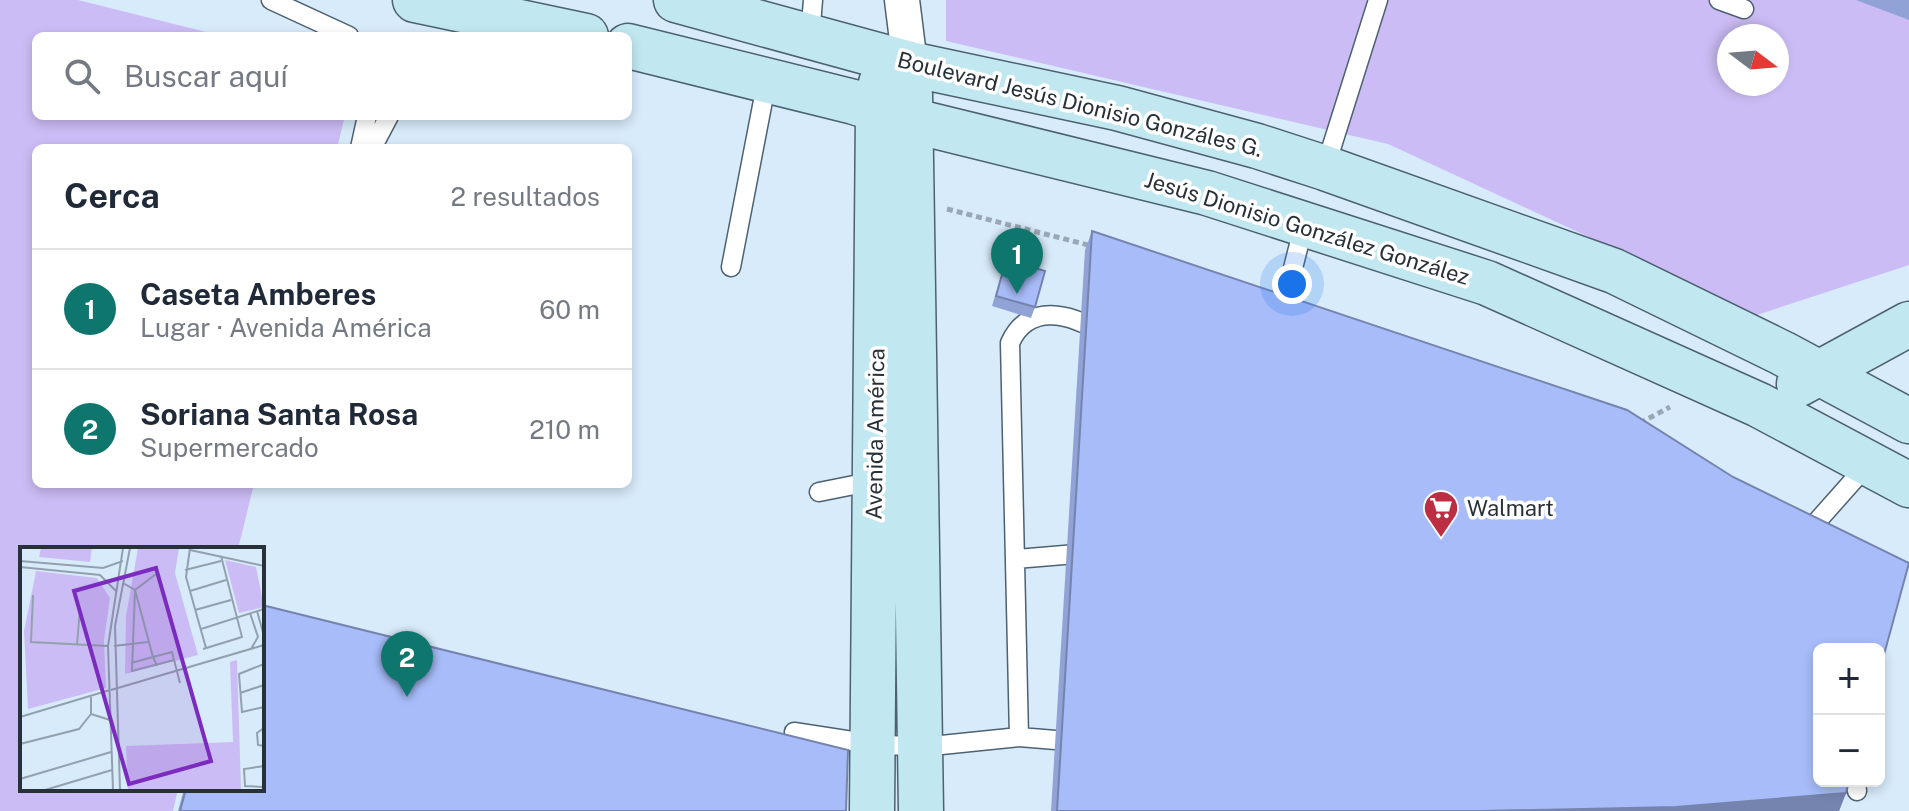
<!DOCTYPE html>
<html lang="es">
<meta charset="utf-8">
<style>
:root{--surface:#fff;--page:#f6f6f7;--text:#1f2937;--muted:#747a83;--line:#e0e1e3;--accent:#0f766e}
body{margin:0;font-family:"Public Sans",sans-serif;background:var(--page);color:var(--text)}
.controls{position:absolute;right:24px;bottom:24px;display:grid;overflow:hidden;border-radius:12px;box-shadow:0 4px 12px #0003}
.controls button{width:72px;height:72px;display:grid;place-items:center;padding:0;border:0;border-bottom:2px solid var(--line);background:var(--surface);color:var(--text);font:40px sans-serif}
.compass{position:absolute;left:1717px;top:24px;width:72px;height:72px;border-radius:50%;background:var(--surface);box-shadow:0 4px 12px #0003;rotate:106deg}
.you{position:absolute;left:1292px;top:284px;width:28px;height:28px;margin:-20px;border:6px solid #fff;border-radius:50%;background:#1a73e8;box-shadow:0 0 0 12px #1a73e833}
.badge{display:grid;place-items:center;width:52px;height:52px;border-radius:50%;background:var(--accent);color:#fff;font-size:26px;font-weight:700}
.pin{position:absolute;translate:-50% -66px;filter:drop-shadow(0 2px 4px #0008)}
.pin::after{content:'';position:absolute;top:42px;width:28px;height:24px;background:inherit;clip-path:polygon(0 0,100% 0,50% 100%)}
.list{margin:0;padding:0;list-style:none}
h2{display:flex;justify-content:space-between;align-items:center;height:104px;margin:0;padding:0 32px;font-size:34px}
h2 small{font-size:26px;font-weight:400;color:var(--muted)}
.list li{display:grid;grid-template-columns:52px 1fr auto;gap:24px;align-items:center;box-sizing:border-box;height:120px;padding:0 32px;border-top:2px solid var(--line)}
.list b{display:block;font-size:30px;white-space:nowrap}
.list p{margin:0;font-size:26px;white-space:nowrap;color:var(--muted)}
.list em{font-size:26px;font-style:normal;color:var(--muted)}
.icon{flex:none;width:44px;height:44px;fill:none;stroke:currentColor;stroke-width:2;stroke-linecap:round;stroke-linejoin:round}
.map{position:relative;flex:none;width:1909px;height:811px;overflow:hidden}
.search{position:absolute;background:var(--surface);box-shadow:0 4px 12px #0003;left:32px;top:32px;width:600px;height:88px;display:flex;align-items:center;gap:20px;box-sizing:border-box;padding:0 28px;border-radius:12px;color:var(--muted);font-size:30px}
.panel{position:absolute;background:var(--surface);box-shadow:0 4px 12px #0003;left:32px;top:144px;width:600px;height:344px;border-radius:12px}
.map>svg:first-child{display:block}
</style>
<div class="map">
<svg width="1909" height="811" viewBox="0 0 1909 811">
<rect width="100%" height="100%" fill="#d8ebfb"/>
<path fill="#ccbcf5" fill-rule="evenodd" d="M 0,0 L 78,0 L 222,36 L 36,36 L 36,116 L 345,116 L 337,148 L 36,148 L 36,484 L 254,484 L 238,549 L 22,549 L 22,789 L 178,789 L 173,811 L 0,811 Z
M 946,0 L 1909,0 L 1909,265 L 1757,315 L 1388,144 L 946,41 ZM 1729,36 L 1777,36 L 1777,84 L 1729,84 Z"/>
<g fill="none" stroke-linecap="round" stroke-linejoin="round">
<defs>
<path id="lane" d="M 271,0 L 349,36
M 1719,0 L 1744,9
M 810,37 L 813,0
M 360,148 L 367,116
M 372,148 L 389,116
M 1325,168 L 1378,0
M 731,267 L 767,80
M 1280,319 L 1304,225
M 819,492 L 874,481
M 1805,535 L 1868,464
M 1015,559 L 1088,553
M 794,732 L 872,744 L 922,747 L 1019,737 L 1010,343 C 1028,302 1071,313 1102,334
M 1019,737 L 1080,742
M 1856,781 L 1857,791"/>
<path id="street" d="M 902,0 L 910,64"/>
<path id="secondary" d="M 415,0 L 586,36
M 676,0 L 910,64 L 1117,108 L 1257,146 L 1325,168 L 1614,271 L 1782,353 L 1909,421
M 628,46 L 854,102 L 910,120 L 1207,193 L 1487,283 L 1759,405 L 1909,485
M 910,94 L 921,811
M 1799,384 L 1909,324
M 872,811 L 878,110 L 881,83"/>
</defs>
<use href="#lane" stroke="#4c6171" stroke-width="21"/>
<use href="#street" stroke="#4c6171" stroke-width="37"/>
<use href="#secondary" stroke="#4c6171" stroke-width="47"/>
<path stroke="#99a8b5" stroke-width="5" stroke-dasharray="6 4" stroke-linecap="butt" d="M 947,209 L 1092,246
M 1640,423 L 1670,407"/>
<use href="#lane" stroke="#fff" stroke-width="18"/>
<use href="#street" stroke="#fff" stroke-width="34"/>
<use href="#secondary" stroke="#c1e8f0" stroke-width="44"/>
</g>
<path fill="#90a2d6" d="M 1856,0 L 1909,0 L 1909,20 Z
M 1092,231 L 1846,793 L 1839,811 L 1051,811 L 1085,250 Z
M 1006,260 L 1035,307 L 1031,318 L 992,306 Z
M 184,789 L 262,789 L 846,811 L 178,811 Z"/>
<path fill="#7584ae" d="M 1846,793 L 1839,811 L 1482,811 Z"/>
<path fill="#a7bcf9" stroke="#7584ae" stroke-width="2" d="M 1092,231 L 1627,410 L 1733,477 L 1909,563 L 1879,673 L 1879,649 L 1819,649 L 1819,781 L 1849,781 L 1846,793 L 1676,807 L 1482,811 L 1057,811 Z
M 1006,260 L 1045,271 L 1035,307 L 996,296 Z
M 262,605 L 848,750 L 846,811 L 180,811 L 186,789 L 262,789 Z"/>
<defs>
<symbol id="supermarket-pin" viewBox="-11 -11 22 30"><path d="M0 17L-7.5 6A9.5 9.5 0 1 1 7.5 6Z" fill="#be2e42" stroke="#fff"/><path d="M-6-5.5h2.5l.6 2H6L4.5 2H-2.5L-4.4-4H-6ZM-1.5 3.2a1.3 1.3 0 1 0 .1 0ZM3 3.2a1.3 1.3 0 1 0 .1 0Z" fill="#fff"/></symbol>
</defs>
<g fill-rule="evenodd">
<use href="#supermarket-pin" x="1421" y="488" width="40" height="54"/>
</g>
<g text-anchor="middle" stroke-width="7" stroke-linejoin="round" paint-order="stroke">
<g font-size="22" fill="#283139" stroke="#fff">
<text transform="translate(1080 104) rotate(14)" y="8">Boulevard Jesús Dionisio Gonzáles G.</text>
<text transform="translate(1307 228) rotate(17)" y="8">Jesús Dionisio González González</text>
<text transform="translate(875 434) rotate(-89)" y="8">Avenida América</text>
</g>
<g font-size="22" fill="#283139" stroke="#fff" text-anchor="start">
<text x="1467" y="516">Walmart</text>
</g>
</g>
<g transform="translate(20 547)">
<rect width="244" height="244" fill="#d8ebfb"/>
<path d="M 21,1 L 72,1 L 70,15 L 19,10 ZM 118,1 L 159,1 L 155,26 L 178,108 L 105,127 L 106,69 ZM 205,13 L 236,20 L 244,60 L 219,66 ZM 16,24 L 77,31 L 90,51 L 84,93 L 86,141 L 8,162 L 4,84 ZM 217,113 L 221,242 L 108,243 L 106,199 L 213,195 L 210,115 Z" fill="#ccbcf5"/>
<path fill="none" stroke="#92a1ad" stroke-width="2" d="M 170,1 L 166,30 L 186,101M 170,3 L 244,19M 0,14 L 83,21 L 103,14M 0,20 L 80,28 L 97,45M 165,23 L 201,14M 136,27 L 115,43 L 133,110 L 152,105 L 154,113M 103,36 L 115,43 L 112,124 L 154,113 L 160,136M 170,44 L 206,33M 13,48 L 11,95 L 88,99M 175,63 L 211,53M 237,64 L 244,89M 230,66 L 238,90 L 231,102M 181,82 L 244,62M 57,98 L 60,61M 94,99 L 128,95M 183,102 L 222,90 L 201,9M 111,116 L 133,110 L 137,119M 244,117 L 219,127 L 222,165 L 244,160M 91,143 L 244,98M 220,146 L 244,138M 71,150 L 71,167 L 90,173M 0,170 L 90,143M 244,181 L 237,186 L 238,198 L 244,199M 0,197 L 59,182 L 71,167M 244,219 L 224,222 L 225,239 L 244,240M 0,232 L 91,205M 25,243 L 92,223M 93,243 L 88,99 L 103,1M 100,243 L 95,79 L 110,1"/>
<path fill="#7b2cbf" fill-opacity="0.15" stroke="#7b2cbf" stroke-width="4" d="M 136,21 L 191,214 L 109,237 L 54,44 Z"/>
<rect width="244" height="244" fill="none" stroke="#283139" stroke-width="4"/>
</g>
</svg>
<div class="controls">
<button>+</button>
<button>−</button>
</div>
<svg class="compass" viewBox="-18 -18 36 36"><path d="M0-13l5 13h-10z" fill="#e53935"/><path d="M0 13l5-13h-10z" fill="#747a83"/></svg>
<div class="you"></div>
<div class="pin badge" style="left:1017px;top:294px">1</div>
<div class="pin badge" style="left:407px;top:697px">2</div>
<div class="search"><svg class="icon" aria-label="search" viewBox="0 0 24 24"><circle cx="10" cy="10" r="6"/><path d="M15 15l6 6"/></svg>Buscar aquí</div>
<section class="panel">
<h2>Cerca<small>2 resultados</small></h2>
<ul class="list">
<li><span class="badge">1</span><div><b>Caseta Amberes</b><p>Lugar · Avenida América</p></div><em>60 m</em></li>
<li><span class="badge">2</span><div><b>Soriana Santa Rosa</b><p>Supermercado</p></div><em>210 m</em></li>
</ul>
</section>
</div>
